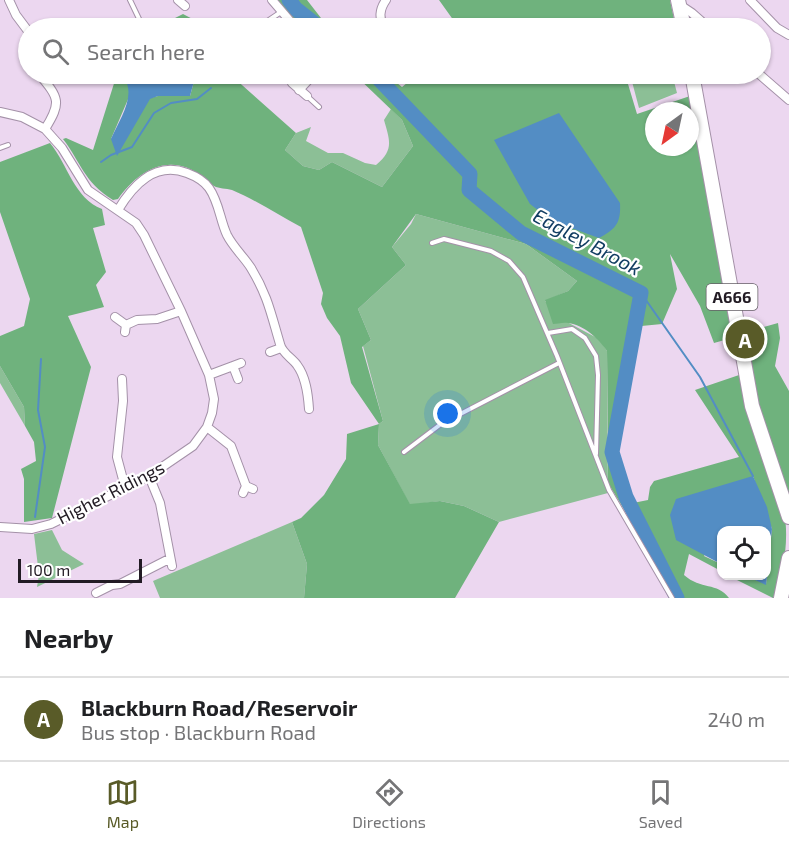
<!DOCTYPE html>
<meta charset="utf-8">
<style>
:root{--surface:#fff;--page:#f2f2f2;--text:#202124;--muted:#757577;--line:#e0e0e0;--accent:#595b28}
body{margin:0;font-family:"Exo 2",sans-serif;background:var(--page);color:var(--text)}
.controls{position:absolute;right:18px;bottom:18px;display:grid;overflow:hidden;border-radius:12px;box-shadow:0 2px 4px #0004}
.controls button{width:54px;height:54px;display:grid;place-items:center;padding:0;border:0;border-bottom:2px solid var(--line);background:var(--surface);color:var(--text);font:30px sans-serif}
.compass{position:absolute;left:645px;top:102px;width:54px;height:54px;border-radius:50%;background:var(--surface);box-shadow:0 2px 4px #0004;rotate:213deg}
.scale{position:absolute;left:18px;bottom:15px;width:124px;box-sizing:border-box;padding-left:6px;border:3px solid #221b24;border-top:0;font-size:16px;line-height:21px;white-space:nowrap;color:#221b24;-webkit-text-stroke:4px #fff;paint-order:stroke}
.you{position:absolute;left:448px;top:414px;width:21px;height:21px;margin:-15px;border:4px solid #fff;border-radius:50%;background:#1a73e8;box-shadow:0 0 0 9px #1a73e833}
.badge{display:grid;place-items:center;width:39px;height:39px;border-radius:50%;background:var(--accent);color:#fff;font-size:20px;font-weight:700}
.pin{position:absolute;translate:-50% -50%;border:3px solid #fff;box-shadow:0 2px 6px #0006}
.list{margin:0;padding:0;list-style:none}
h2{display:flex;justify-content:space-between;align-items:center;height:78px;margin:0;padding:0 24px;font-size:26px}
h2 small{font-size:20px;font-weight:400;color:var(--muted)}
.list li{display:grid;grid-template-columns:39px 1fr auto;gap:18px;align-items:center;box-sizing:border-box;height:84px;padding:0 24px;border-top:2px solid var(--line)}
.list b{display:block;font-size:22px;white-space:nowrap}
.list p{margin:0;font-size:20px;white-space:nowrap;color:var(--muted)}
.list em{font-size:20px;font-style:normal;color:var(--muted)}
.icon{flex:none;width:33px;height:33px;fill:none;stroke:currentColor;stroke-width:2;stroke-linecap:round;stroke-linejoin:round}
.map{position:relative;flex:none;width:789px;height:598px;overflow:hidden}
.search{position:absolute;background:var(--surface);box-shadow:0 2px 4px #0004;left:18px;right:18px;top:18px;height:66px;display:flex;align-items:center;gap:15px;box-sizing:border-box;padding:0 21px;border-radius:33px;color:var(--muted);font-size:22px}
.sheet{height:162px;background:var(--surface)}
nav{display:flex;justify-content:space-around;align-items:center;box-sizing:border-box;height:84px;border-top:2px solid var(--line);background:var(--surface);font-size:16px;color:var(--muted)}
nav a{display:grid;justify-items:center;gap:3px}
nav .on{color:var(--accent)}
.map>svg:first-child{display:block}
</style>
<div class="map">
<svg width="789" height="598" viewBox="0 0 789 598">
<rect width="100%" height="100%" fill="#ecd7f0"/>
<path fill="#8cbf96" d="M 630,74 L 672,74 L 677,93 L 639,108 Z
M 391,109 L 402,120 L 413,146 L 382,187 L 332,162 L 319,170 L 303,166 L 285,150 L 296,133 L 311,127 L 306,141 L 328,153 L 343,153 L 365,163 L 376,165 C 394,150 390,141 384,120 Z
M 416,214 L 526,244 L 577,281 L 568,291 L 545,301 L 567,322 L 599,339 L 607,351 L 608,493 L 499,522 L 464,506 L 440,501 L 410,505 L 378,445 L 379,424 L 383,421 L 363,346 L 371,340 L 358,309 L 406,265 L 392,247 L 411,224 Z
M 0,366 L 24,407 L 25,426 L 0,383 Z
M 292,522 L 307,564 L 304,598 L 160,598 L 153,581 Z
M 52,530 L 62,550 L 84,564 L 37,587 L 39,575 L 34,534 Z"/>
<path fill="#6fb27d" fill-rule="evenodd" d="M 277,0 L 307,0 L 321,18 L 333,28 L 302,28 Z
M 439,0 L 670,0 L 676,28 L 459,28 Z
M 183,14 L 202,24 L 206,21 L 211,28 L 155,28 Z
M 117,74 L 121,74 L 129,82 L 129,97 L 111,139 L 150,98 L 158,96 L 190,96 L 196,74 L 217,74 L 225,84 L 233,77 L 296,133 L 285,150 L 303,166 L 319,170 L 332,162 L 382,187 L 413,146 L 402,120 L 354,74 L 386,74 L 402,87 L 418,74 L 625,74 L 637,114 L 690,96 L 735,337 L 714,343 L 700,306 L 670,254 L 677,289 L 662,324 L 631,327 L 608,445 L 607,351 C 599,339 584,325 568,323 C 563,322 557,324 553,324 L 545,300 L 568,291 L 577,281 L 526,244 L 416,214 L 392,247 L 406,265 L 358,309 L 371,340 L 362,347 L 383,421 L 379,424 L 378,445 L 410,504 L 440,501 L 464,506 L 499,522 L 455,598 L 304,598 L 307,564 L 292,522 L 301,518 L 324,495 L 346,459 L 347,434 L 379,424 L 351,383 L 340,336 L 327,318 L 321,304 L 323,293 L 301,227 C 278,215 256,200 232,190 C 226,188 219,189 214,186 C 206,182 200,174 192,170 C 162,155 135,175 118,199 L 113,200 C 83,181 82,164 63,139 L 66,138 L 93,150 ZM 654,111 L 690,111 L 690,147 L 654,147 Z
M 50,143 C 68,165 74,198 102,209 L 105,225 L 93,228 L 106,272 L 96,285 L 104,307 L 68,316 L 91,367 L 90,371 L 52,518 L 24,522 L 24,479 L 21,469 L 36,461 L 34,442 L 25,426 L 24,407 L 0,366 L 0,336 L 24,326 L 30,299 L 0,212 L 0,162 Z
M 778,323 L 780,338 L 775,366 L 789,391 L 789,505 L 754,399 L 746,332 Z
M 742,374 C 745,400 749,425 759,449 C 766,469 779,488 784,509 C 789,540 785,569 773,598 L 729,576 L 746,576 L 766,584 L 772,529 L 753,476 L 704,556 L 721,564 L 721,571 L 689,554 L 684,575 C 701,590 717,582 729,598 L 680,598 L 633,503 L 648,500 L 650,487 L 654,481 L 739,457 L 695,390 Z
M 608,454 L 622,498 L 659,567 L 608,483 Z"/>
<path fill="#538dc4" d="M 121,74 L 196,74 L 190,96 L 158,96 L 150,99 L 117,156 L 111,139 C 120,118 139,93 121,74 Z
M 559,113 L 620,203 C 621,223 616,229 599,238 L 552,221 L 530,204 L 494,140 Z
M 753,476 L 767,507 L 772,529 L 766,585 L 746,576 L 766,576 L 766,530 L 722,530 L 721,564 L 676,540 L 670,515 L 676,499 Z"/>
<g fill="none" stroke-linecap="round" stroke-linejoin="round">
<path stroke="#538dc4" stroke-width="2" d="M 101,162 L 111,155 L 132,147 L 154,113 L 171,103 L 197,99 L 211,88
M 641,293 L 700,377 L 753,476
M 35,517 L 45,447 L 38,410 L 41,359"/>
<path stroke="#538dc4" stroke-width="15" d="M 289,0 L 296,9 L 320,28
M 374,74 L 470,174 L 469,190 L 521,233 L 641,293 L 612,452 L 626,497 L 677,598"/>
<defs>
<path id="lane" d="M 130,0 L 142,25
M 257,28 L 281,12
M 282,74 L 291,82
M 307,96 L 319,107
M 0,148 L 8,145
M 432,243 L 444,239 L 491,251 L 509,261 L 523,277 L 557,356 L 609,490 L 672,598
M 548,333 L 572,329 L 585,338 L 596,356 L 598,375 L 596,454
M 404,452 L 441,424 L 559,363"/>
<path id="street" d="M 9,0 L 16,15 L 28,31
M 178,0 L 185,6
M 272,0 L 296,28
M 750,0 L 777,28 L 789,35
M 680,5 L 692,13 L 709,28
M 384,28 C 379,18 379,10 386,0
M 39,74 C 59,98 62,102 45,129
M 347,74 L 349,76
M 759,74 L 789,100
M 292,83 L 307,96
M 299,90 L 314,74
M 0,112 L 22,117 L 45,129 L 62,148 L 88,190 L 136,223 L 144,235 L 181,311 L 209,375 L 214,399 L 212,413 L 207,427 L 193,446 L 149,476 L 51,524 L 32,529 L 0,527
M 118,210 C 133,185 155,161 187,173 C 195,176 204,181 209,188 C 219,202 220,220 227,235 C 233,247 244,257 251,268 C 268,296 271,314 280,344 C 282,353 292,358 297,365 C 306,377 308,394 309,409
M 115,317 L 126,325 L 125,332
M 126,325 L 137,320 L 157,319 L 181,311
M 270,352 L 281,348
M 233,366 L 238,379
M 209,375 L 241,363
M 122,379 L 123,401 L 117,457 L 125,487
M 207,427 L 231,446 L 246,486
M 149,476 L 160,503 L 172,566
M 243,493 L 246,486 L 253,489
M 96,593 L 112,585 L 120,584 L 169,559"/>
<path id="highway" d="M 678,0 L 684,28
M 692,74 L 752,406 L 789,517
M 781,598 L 789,558"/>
</defs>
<use href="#lane" stroke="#a491a8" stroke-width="6"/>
<use href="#street" stroke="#a491a8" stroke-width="10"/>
<use href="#highway" stroke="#a491a8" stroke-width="16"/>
<use href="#lane" stroke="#fff" stroke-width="4"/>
<use href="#street" stroke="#fff" stroke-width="8"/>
<use href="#highway" stroke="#fff" stroke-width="14"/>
</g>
<g text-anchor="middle" stroke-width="4.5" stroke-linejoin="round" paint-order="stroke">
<rect fill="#fff" stroke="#645f66" stroke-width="1.5" x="706.5" y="284" width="51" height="26" rx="4.5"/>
<g font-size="16" font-weight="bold" fill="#221b24">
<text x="732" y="303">A666</text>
</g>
<g font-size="18" fill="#221b24" stroke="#fff">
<text transform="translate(111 493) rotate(-27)" y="6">Higher Ridings</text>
</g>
<g font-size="20" font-style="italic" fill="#113d62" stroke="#fff">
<text transform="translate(587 242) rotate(28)" y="7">Eagley Brook</text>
</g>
</g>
</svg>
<div class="controls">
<button><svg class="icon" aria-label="locate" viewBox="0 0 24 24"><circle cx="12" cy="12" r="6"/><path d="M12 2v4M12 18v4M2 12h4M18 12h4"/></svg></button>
</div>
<svg class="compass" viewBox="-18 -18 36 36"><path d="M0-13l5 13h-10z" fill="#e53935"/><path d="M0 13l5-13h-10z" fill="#757577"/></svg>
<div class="scale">100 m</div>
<div class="you"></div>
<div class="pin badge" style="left:745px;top:339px">A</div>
<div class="search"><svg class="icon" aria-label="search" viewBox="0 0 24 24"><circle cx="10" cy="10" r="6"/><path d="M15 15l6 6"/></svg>Search here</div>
</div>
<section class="sheet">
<h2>Nearby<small></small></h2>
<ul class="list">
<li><span class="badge">A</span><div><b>Blackburn Road/Reservoir</b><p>Bus stop · Blackburn Road</p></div><em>240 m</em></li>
</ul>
</section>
<nav>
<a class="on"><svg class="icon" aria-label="map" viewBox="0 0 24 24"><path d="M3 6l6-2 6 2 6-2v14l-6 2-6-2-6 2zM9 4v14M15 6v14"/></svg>Map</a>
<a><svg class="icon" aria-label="directions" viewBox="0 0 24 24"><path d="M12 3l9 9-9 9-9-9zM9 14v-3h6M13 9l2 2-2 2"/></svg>Directions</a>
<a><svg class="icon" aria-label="saved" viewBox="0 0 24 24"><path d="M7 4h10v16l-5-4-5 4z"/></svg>Saved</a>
</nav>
